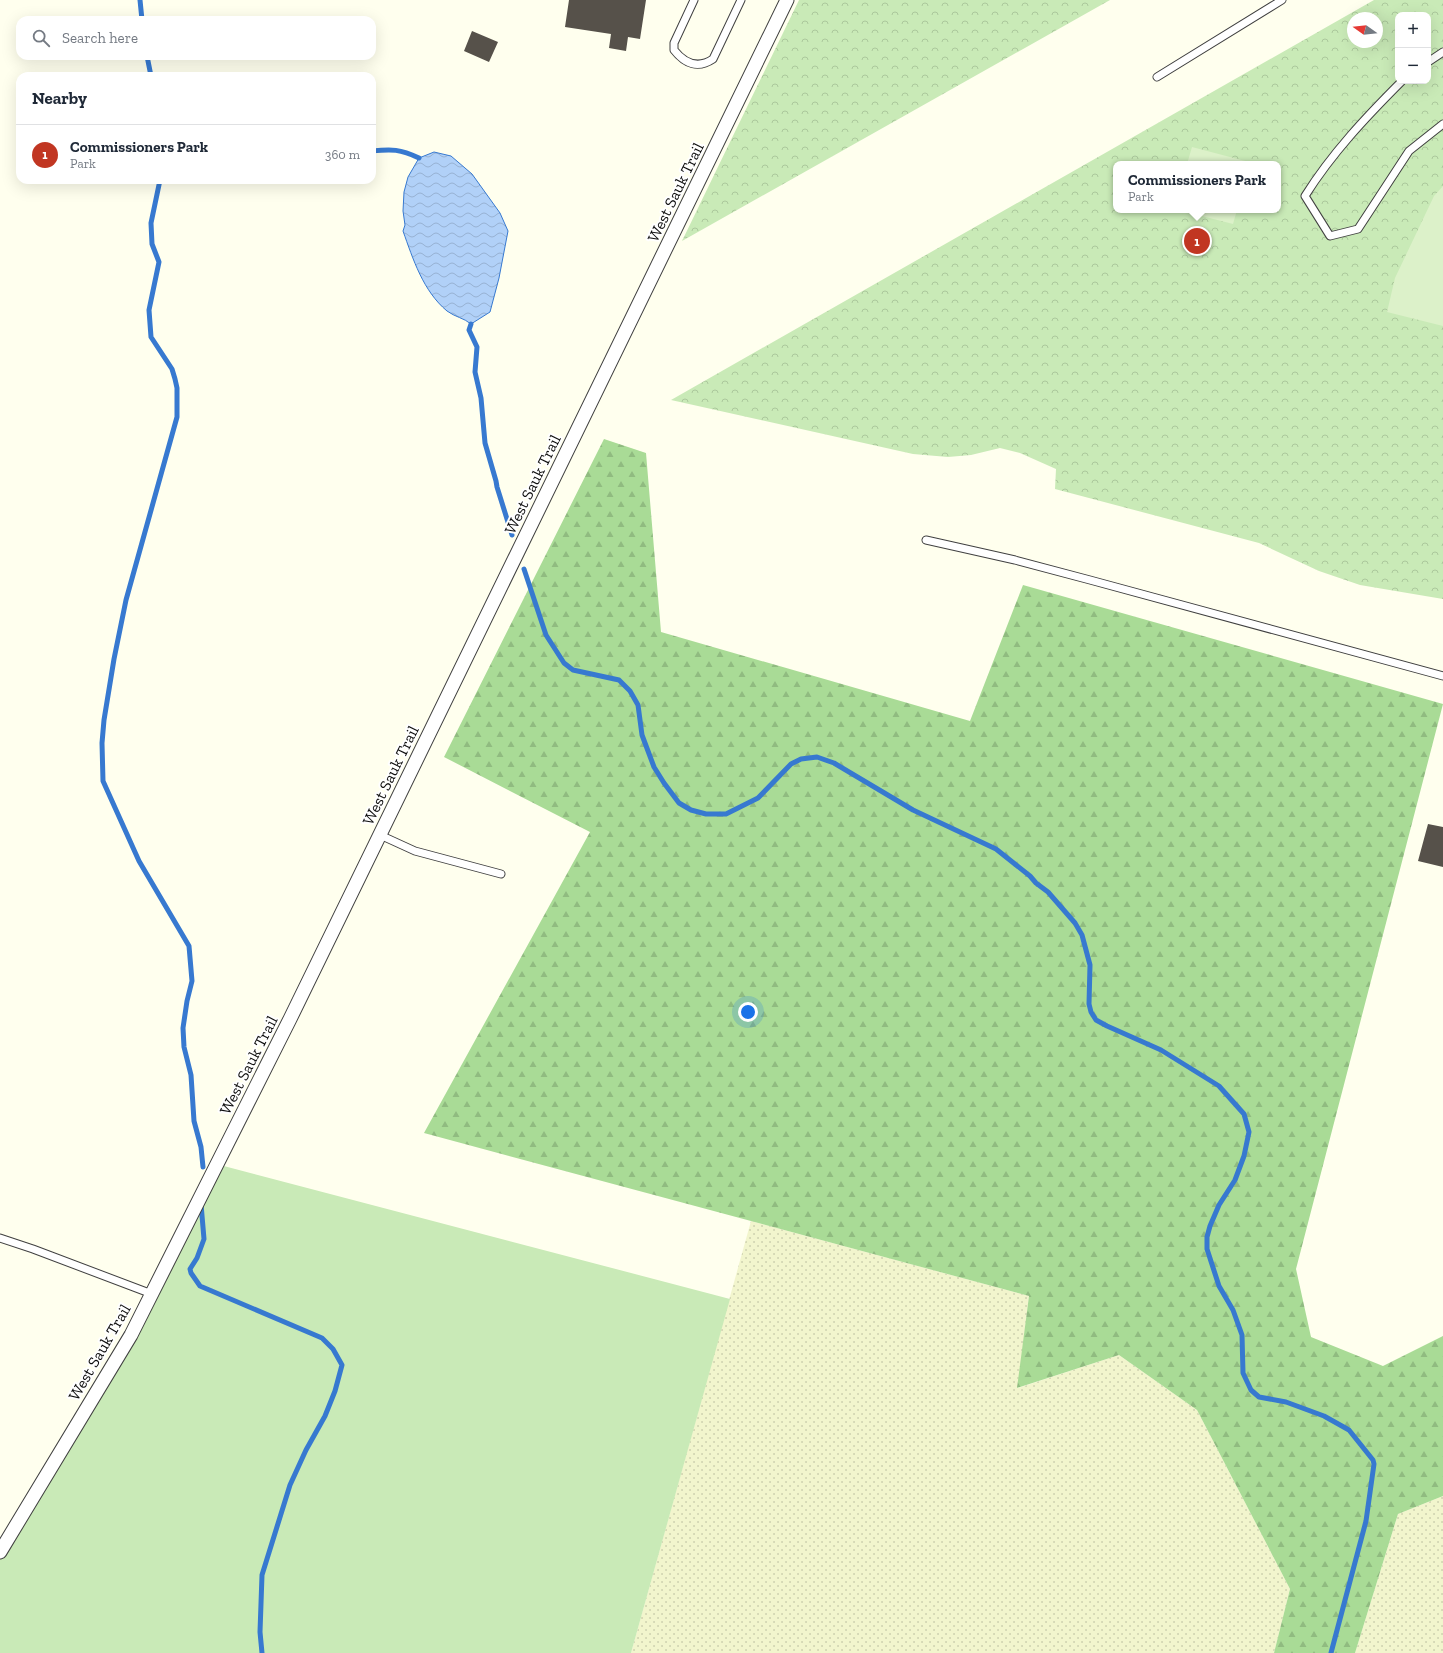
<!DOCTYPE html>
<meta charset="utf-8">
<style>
:root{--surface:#fff;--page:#f6f6f7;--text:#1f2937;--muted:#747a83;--line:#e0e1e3;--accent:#c13622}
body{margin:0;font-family:"Zilla Slab",serif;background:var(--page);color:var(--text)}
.controls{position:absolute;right:12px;top:12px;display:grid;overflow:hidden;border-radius:8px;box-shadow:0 4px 16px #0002}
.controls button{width:36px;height:36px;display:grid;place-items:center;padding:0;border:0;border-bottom:1px solid var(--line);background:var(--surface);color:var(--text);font:20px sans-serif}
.compass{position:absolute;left:1347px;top:12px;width:36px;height:36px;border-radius:50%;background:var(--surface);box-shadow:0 4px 16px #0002;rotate:285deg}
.you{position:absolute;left:748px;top:1012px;width:14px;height:14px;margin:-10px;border:3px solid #fff;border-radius:50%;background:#1a73e8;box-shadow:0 0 0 6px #1a73e833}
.badge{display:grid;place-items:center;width:26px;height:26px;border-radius:50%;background:var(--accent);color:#fff;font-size:13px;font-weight:700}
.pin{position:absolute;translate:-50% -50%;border:2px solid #fff;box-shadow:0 1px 4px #0006}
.popup{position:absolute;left:1113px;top:161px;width:168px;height:52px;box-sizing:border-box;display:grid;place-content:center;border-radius:8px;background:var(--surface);filter:drop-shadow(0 1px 3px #0005);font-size:13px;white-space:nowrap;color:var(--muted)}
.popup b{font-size:15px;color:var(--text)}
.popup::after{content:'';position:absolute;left:50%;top:100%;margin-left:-8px;border:8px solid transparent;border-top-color:var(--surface)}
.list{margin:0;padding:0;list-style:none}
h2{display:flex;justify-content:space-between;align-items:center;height:52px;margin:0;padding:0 16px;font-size:17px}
h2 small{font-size:13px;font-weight:400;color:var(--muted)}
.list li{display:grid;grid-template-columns:26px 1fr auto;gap:12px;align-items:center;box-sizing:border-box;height:60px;padding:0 16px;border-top:1px solid var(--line)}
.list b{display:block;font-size:15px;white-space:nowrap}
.list p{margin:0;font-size:13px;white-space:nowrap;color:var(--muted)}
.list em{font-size:13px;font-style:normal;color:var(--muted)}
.icon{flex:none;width:22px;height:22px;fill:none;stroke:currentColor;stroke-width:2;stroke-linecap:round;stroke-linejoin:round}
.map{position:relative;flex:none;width:1443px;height:1653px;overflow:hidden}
.search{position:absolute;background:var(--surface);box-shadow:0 4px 16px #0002;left:16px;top:16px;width:360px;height:44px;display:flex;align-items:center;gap:10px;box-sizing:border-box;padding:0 14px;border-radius:12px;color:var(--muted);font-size:15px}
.panel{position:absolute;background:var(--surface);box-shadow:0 4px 16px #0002;left:16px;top:72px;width:360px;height:112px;border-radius:12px}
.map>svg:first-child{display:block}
</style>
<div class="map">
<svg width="1443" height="1653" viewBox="0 0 1443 1653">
<defs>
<pattern id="farmland-dots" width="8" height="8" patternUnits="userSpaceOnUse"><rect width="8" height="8" fill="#f2f5cd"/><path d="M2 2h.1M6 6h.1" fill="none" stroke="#ced1af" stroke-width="1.8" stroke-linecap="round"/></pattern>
<pattern id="forest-firs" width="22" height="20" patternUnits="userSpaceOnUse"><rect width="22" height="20" fill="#a9db96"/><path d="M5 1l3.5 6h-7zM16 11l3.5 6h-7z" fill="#90bb80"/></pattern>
<pattern id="park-crowns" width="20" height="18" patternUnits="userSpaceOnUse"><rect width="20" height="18" fill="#c9eab7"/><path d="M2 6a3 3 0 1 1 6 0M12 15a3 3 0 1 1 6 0" fill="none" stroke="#abc89c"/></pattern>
<pattern id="water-waves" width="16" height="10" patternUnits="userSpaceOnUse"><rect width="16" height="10" fill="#b1d1f8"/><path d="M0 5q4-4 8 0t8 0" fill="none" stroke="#97b2d3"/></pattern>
</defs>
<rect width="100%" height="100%" fill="#ffe"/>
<path fill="url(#farmland-dots)" d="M 751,1221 L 1029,1296 L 1018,1388 L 1119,1355 L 1197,1410 L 1290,1589 L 1274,1653 L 631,1653 Z
M 1443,1496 L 1443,1653 L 1355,1653 L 1398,1514 Z"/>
<path fill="#c9eab7" d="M 220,1165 L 730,1299 L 631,1653 L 0,1653 L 0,1553 Z"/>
<path fill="url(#forest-firs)" d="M 604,439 L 646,453 L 661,632 L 970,721 L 1023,585 L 1443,704 L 1296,1269 L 1311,1337 L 1383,1366 L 1443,1336 L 1443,1496 L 1398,1514 L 1355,1653 L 1274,1653 L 1290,1589 L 1197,1410 L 1119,1355 L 1017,1388 L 1029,1296 L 424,1133 L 590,832 L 444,757 Z"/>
<path fill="url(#park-crowns)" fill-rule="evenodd" d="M 799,0 L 1110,0 L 682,241 Z
M 1374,0 L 1443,0 L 1443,599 L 1360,585 L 1319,571 L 1259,543 L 1055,489 L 1056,469 L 1020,453 L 1000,448 L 971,455 L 948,457 L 913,454 L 671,400 ZM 1398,15 L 1428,15 L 1428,81 L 1398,81 ZM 1353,18 L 1377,18 L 1377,42 L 1353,42 ZM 1116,164 L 1278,164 L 1278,210 L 1116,210 Z"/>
<path fill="#dcf1c9" d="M 1192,147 L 1249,162 L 1249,164 L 1187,164 Z
M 1443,186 L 1443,326 L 1387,312 L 1395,278 L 1434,196 Z
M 1178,210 L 1237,210 L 1233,224 Z"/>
<path fill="url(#water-waves)" stroke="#3779d0" d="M 434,152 L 451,156 L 472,174 L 500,213 L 508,231 L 499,278 L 490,312 L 471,324 C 464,318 455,317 447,311 C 423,291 413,259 403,231 L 405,225 L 403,211 L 404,192 L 408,177 L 419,158 Z"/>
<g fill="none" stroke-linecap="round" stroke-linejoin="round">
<path stroke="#3779d0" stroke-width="5" d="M 140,0 L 142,20
M 147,56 L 151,76
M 372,151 C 392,149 400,149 419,158
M 160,180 L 151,223 L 152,244 L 159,262 L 149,310 L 151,337 L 172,369 L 175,379 L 177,388 L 177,417 L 126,600 L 114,659 L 104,720 L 102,743 L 103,781 L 139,861 L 189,946 L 192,981 L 187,1001 L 183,1028 L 184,1047 L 191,1075 L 194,1121 L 201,1147 L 203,1167
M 471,324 L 469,330 L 477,347 L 475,372 L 481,398 L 485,443 L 496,481 L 497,487 L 512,535
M 524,569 L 546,635 L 564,663 L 573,670 L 619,680 L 630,691 L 638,705 L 642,735 L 654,767 L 664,783 L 679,803 L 691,810 L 706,814 L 726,814 L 758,798 L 791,764 L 801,759 L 817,757 L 834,763 L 913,810 L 996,849 L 1030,876 L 1036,883 L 1048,892 L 1075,923 L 1082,935 L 1090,965 L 1089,1004 L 1091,1012 L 1096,1020 L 1107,1026 L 1161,1050 L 1219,1086 L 1244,1114 L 1249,1132 L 1244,1156 L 1235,1180 L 1219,1205 L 1210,1226 L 1207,1237 L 1207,1249 L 1219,1286 L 1233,1310 L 1242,1335 L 1243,1373 L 1251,1390 L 1259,1397 L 1286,1402 L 1324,1416 L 1349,1430 L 1373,1460 L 1374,1464 L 1366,1521 L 1331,1653
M 201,1204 L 204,1239 L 197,1258 L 190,1269 L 191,1273 L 200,1286 L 322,1338 L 333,1349 L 342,1365 L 335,1391 L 325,1416 L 306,1450 L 290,1485 L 262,1575 L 260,1632 L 262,1653"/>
</g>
<path fill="#56514a" d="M 569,0 L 646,0 L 640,39 L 628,37 L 626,51 L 609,48 L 611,34 L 565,27 Z
M 472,31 L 498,42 L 489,62 L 464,51 Z
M 1428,824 L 1443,827 L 1443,867 L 1418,861 Z"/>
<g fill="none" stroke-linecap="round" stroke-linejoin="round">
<defs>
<path id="service" d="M 694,0 L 674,43 L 674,50 C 685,64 698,69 713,59 L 741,0
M 1428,62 L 1443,52
M 1157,77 L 1282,0
M 1402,81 C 1366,117 1332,153 1305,196 L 1330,236 L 1358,229 L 1409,151 L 1443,124
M 926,540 L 1015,560 L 1090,580 L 1443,676
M 380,835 L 415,851 L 501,874
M 0,1238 L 33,1249 L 152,1294"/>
<path id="minor" d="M 0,1552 L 131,1335 L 290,1019 L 787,0"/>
</defs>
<use href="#service" stroke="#404040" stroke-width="9"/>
<use href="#minor" stroke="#404040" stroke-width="15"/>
<use href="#service" stroke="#fff" stroke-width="7"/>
<use href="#minor" stroke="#fff" stroke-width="13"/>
</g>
<g text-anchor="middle" stroke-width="4" stroke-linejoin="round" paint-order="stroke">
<g font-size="16" fill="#0d0d0d" stroke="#fff">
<text transform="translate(675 192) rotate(-64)" y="6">West Sauk Trail</text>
<text transform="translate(532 484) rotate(-64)" y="6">West Sauk Trail</text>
<text transform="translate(390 775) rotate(-64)" y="6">West Sauk Trail</text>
<text transform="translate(248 1065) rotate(-63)" y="6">West Sauk Trail</text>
<text transform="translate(99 1352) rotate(-60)" y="6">West Sauk Trail</text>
</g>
</g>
</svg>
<div class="controls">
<button>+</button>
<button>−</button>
</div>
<svg class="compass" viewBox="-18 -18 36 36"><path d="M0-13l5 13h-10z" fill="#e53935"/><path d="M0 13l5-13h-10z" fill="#747a83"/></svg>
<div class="you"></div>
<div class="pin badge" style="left:1197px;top:241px">1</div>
<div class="popup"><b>Commissioners Park</b>Park</div>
<div class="search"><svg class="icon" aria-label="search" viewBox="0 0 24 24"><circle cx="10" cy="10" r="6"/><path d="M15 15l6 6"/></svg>Search here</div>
<section class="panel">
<h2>Nearby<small></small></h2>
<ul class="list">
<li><span class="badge">1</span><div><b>Commissioners Park</b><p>Park</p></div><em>360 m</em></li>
</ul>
</section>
</div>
